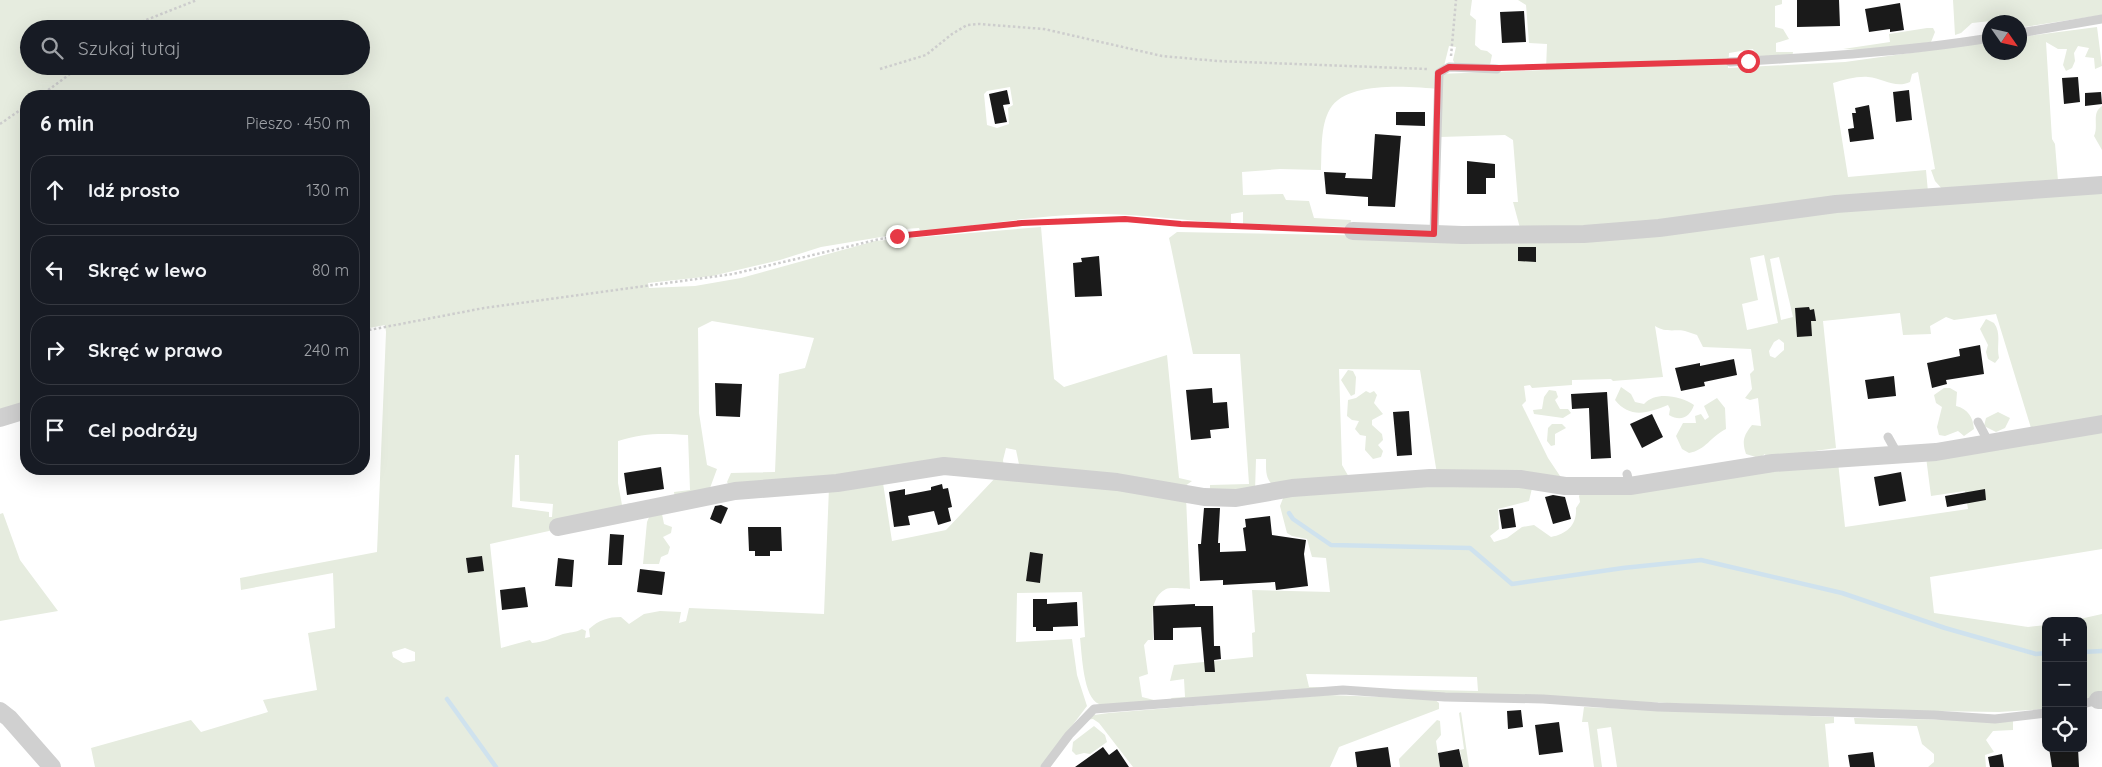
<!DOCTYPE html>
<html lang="pl">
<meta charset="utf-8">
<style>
:root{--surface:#171b24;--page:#20242c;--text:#f1f3f6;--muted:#9ea1a6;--line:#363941}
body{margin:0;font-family:Quicksand,sans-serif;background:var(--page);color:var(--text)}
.controls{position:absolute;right:15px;bottom:15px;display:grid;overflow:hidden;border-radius:10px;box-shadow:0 5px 20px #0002}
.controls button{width:45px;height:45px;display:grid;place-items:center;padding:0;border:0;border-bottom:1px solid var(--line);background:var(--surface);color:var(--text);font:25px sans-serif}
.compass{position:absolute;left:1982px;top:15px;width:45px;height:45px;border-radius:50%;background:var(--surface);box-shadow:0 5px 20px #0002;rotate:124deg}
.stop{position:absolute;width:15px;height:15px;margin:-11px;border:4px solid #e63946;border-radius:50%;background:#fff}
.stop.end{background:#e63946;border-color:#fff;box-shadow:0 1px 5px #0008}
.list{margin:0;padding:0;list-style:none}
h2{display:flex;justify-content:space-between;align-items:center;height:65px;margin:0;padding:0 20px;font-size:21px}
h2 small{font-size:16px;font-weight:400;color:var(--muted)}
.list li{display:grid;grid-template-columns:32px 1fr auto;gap:15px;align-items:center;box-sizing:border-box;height:70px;margin:0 10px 10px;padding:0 10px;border:1px solid var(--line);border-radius:20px}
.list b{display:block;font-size:19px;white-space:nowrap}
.list em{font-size:16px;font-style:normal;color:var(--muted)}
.icon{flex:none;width:28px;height:28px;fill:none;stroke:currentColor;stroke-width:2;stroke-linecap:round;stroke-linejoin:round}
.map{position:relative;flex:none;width:2102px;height:767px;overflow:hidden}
.search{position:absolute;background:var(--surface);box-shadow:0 5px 20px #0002;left:20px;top:20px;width:350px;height:55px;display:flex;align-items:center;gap:12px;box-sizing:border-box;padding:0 18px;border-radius:28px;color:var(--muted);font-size:19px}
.panel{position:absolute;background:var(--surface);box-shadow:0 5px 20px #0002;left:20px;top:90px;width:350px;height:385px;border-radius:20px}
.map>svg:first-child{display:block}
</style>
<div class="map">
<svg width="2102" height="767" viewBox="0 0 2102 767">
<rect width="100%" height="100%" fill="#fff"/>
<path fill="#e6ecdf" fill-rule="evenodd" d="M 0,0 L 1472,0 L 1470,15 L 1476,20 L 1475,45 L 1481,50 L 1487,51 L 1492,55 L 1490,65 L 1455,64 L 1453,60 L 1456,47 L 1449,46 L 1444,66 L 1437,74 L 1546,70 L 1547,44 L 1529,43 L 1526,5 L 1518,0 L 1782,0 L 1782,4 L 1775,6 L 1775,27 L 1783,29 L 1789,39 L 1776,43 L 1776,52 L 1793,52 L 1792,57 L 1756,56 L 1753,49 L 1729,53 L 1728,68 L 1845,62 L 1989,42 L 1990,52 L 2020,52 L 2020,37 L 2097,27 L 2102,66 L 2095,69 L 2094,58 L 2085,57 L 2089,48 L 2078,46 L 2074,53 L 2075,61 L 2072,68 L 2066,71 L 2063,65 L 2067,49 L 2058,49 L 2046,42 L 2052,139 L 2055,144 L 2058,181 L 1943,190 L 1935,181 L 1931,170 L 1935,169 L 1918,72 L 1912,74 L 1910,82 C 1895,89 1883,78 1868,77 C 1858,76 1843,80 1833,83 L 1848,177 L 1926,170 L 1928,192 L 1656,226 L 1520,228 L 1513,202 L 1518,202 L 1513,140 L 1505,135 L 1440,137 L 1440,89 C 1411,87 1347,80 1330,109 C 1320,126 1322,151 1321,170 L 1280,169 L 1242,172 L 1243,195 L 1283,194 L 1286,200 L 1309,201 L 1314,218 L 1351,220 L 1350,227 L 1243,224 L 1243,212 L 1231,214 L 1231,224 C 1183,220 1134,213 1086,214 C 1031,216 976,226 920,231 L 919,228 L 905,229 L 905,233 L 821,247 L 780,260 L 712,276 L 648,283 L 649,288 L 695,286 L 741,278 L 875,241 L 1041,227 L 1054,379 L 1064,387 L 1167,355 L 1179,478 L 1192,481 L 1181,489 L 1020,469 L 1016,450 L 1006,448 L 1003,460 L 1004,469 L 730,487 L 727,482 L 731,473 L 775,472 L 779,374 L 805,368 L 814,338 L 712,321 L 698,328 L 699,413 L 707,465 L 717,469 L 710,488 L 675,499 L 674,492 L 690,490 L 688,435 C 662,433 643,433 618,441 L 618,483 L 622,505 L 631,503 L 633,508 L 558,529 L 490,544 L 501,648 L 530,640 L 532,643 C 544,642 552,638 563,634 C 570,632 575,633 582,629 L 586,631 L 585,638 L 590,637 L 589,629 C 599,620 608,617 621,617 L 629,624 L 644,614 L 660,611 L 681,612 L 679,623 L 686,621 L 689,608 L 824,614 L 829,487 L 883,483 L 892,541 L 946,530 L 997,476 L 1186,497 L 1190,589 C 1184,589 1171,587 1166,589 C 1148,598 1153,622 1153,640 L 1148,640 L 1144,645 L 1148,674 L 1139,677 L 1142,697 L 1154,700 L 1154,703 C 1144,703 1107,707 1099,704 C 1083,698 1082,654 1080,638 L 1085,637 L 1082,592 L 1017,593 L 1016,642 L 1072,639 L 1077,675 L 1087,706 L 1041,767 L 95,767 L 91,748 L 191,720 L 201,732 L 268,712 L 263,700 L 317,690 L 308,633 L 335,628 L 333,573 L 241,590 L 240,578 L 377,552 L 386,332 L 385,325 L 364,329 L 364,96 L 26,96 L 26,407 L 0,414 ZM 29,29 L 361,29 L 361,66 L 29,66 ZM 1010,87 L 1013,105 L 1008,108 L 1009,124 L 997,128 L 987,125 L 984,94 L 987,91 ZM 515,455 L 519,455 L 520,501 L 553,504 L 552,517 L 549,517 L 549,512 L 512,507 ZM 405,648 L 415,652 L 415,661 L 403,663 L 393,657 L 392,652 Z
M 1953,0 L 2102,0 L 2102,15 L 2024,27 L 2020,22 L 2010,19 L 1972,23 L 1961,33 L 1955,35 Z
M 1927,28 L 1933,28 L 1935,32 L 1931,42 L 1877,51 L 1843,49 L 1890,42 L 1889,34 Z
M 2102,106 L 2102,150 L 2094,136 C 2099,126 2091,113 2102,106 Z
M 2102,191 L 2102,422 L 2031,428 L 1996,314 L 1954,320 L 1946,317 L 1930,326 L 1931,334 L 1903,335 L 1900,313 L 1823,321 L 1836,448 L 1766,458 L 1765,454 L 1759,458 L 1746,454 C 1742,442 1743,436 1752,425 L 1761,426 L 1758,398 L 1750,400 L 1745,398 L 1752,389 L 1750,374 L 1754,370 L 1751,349 L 1703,347 L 1697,335 C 1693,334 1689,332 1685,331 C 1675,329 1665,333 1655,326 L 1663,377 L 1613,381 L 1611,379 L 1572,380 L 1572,385 L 1532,388 L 1530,385 L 1524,386 L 1526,401 L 1522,405 L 1548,458 L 1562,479 L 1437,474 L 1420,370 L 1339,369 L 1342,465 L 1350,479 L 1275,487 C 1265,479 1266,471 1266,459 L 1256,459 L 1255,491 L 1210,490 L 1210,485 L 1249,484 L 1240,354 L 1193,354 L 1171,247 L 1169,238 L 1177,232 L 1441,237 ZM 1764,255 L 1778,323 L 1747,330 L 1742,304 L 1758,300 L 1750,258 ZM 1779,257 L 1793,317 L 1781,320 L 1770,259 ZM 1779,339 L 1784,343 L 1784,350 L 1775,358 L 1770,356 L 1769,351 L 1774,342 Z
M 1986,319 L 1994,323 C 2002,334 1996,346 1999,358 L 1995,363 L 1988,359 L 1986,352 L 1988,345 L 1980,329 Z
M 1348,370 L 1353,371 L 1356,377 L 1355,394 L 1351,396 L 1341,380 Z
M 1621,387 L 1631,394 L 1635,402 L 1644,404 C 1656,391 1680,396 1694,405 C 1690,417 1681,422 1669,415 L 1670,409 L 1668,405 C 1648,413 1630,419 1615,400 Z
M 1944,388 L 1950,388 L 1957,392 L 1956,406 C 1968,409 1973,417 1974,429 L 1964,436 L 1958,431 L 1945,436 L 1939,435 L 1937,427 L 1942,407 L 1936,403 L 1934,395 Z
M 1549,390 L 1556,391 L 1558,397 L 1555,400 L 1560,409 L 1568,409 L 1571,413 L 1563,418 L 1534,414 L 1533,410 L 1542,409 L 1544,397 Z
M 1366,391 L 1370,393 L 1374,391 L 1377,395 L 1374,403 L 1383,414 L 1372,420 L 1372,425 L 1382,434 L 1383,440 L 1378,445 L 1383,451 L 1381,457 L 1373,459 L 1365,450 L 1366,436 L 1360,435 L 1355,429 L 1359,421 L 1352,420 L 1347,416 L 1348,400 L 1356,398 Z
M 1717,398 L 1725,408 L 1726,429 C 1710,437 1706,450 1689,453 L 1682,449 L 1676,436 L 1683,423 L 1696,423 L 1695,416 L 1701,414 L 1705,420 L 1709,417 L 1704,406 Z
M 1998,412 L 2010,418 L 2005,428 L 1996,432 L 1984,426 L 1986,418 Z
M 1552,424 L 1562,424 L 1566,428 L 1555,434 L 1555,445 L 1551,446 L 1547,441 L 1548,428 Z
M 2102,428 L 2102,549 L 1930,577 L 1934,613 L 2028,627 L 2046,625 L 2046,709 L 1999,712 L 1856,710 L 1322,690 L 1172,700 L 1171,698 L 1185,697 L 1184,679 L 1170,681 L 1174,665 L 1253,657 L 1252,633 L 1255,632 L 1252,590 L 1330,592 L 1326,558 L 1312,557 L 1307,539 L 1292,536 L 1287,533 L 1280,506 L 1285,493 L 1330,487 L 1533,484 L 1529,501 L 1498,509 L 1499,529 L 1490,536 L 1494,542 L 1507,538 L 1522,527 L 1534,525 L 1551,537 C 1567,534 1577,525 1576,508 L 1580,502 L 1579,496 L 1582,491 L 1838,462 L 1845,527 L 1968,509 L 1965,491 L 1931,496 L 1926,457 ZM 1306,674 L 1477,677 L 1478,691 L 1309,687 Z
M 3,513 L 20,560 L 58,611 L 0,621 L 0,514 Z
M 662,514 L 664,524 L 672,527 L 671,533 L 663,537 L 670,547 L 668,554 L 661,557 L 659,564 L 643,564 L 647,522 L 650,515 Z
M 2102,614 L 2102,696 L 2083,701 L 2083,621 L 2071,621 Z
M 1328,695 L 1434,699 L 1439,703 L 1439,709 L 1339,747 L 1330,767 L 1133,767 L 1099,723 L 1093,719 L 1085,720 L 1094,715 L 1109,713 Z
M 1584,707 L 1834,717 L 1834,723 L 1825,724 L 1829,767 L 1617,767 L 1611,727 L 1597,729 L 1602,767 L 1594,767 L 1588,722 L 1582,722 Z
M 1461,712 L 1469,767 L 1463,767 L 1460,750 L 1464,749 L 1459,713 Z
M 1854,718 L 2013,721 L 2013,730 L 1993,731 L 1986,740 L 1994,752 L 1985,755 L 1986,767 L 1928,767 L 1934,762 L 1934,754 L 1922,744 L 1917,726 L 1855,724 Z
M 1437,720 L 1440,721 L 1441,735 L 1436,741 L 1440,767 L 1400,767 L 1399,759 Z
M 1094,726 L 1105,735 L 1107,742 L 1090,754 L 1084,753 L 1076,755 L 1072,751 L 1073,742 Z"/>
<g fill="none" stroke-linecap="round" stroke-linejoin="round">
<path stroke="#cfe2ee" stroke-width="4.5" d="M 1289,513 L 1293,519 L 1331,545 L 1470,548 L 1512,584 L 1623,568 L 1701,560 L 1842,593 L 1945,628 L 2036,654 L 2046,653
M 2083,652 L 2102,651
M 447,699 L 496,767"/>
</g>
<path fill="#1a1a1a" d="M 1797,0 L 1839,0 L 1840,26 L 1797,27 Z
M 1900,3 L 1904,30 L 1890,32 L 1890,29 L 1869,32 L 1865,9 Z
M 1524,11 L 1526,42 L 1502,43 L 1500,12 Z
M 2078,77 L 2080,102 L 2064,104 L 2062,78 Z
M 1007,90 L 1010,104 L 1003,105 L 1007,122 L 995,124 L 989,94 Z
M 1909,90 L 1912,120 L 1896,122 L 1893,92 Z
M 2101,92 L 2102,104 L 2085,106 L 2085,93 Z
M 1869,105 L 1874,139 L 1850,142 L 1848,129 L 1854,128 L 1852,113 L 1856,113 L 1855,108 Z
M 1396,112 L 1425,112 L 1425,126 L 1396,125 Z
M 1375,134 L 1401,136 L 1395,207 L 1368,206 L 1368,197 L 1326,194 L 1324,172 L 1346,173 L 1345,178 L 1372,179 Z
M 1467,161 L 1495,164 L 1495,178 L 1486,178 L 1486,194 L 1467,194 Z
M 1518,247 L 1536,247 L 1536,262 L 1518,261 Z
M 1099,256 L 1102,296 L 1075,297 L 1073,263 L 1082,262 L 1081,258 Z
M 1809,307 L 1810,310 L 1814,309 L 1816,321 L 1811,321 L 1812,336 L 1797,337 L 1795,308 Z
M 1980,345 L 1984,374 L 1946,380 L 1947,384 L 1932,388 L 1927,363 L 1960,356 L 1959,349 Z
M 1734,359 L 1737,375 L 1704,382 L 1705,386 L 1681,391 L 1675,368 L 1700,363 L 1700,366 Z
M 1894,376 L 1896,396 L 1868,399 L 1865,380 Z
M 715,383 L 742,384 L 740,417 L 716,416 Z
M 1212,388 L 1213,403 L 1227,402 L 1229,428 L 1210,430 L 1211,438 L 1191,440 L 1186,390 Z
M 1607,392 L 1611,458 L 1591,459 L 1589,408 L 1572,409 L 1571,394 Z
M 1409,411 L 1412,455 L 1397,456 L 1393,412 Z
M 1652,414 L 1663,437 L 1642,448 L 1630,424 Z
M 661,467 L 664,489 L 627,495 L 624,473 Z
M 1901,472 L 1906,501 L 1879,506 L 1874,477 Z
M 942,484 L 943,489 L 948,488 L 952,507 L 948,508 L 951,521 L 938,525 L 934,511 L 908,516 L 910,525 L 894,527 L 889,492 L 905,489 L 905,495 L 931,490 L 931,487 Z
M 1985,489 L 1986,500 L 1947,507 L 1945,496 Z
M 1553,495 L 1565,497 L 1571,519 L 1553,524 L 1545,497 Z
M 721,505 L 728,508 L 721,524 L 710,519 L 715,506 Z
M 1204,508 L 1220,508 L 1218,543 L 1220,543 L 1220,552 L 1246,551 L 1243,528 L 1246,527 L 1245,519 L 1270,516 L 1272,535 L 1306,540 L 1304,554 L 1308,586 L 1276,590 L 1275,582 L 1223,585 L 1223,580 L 1200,581 L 1198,544 L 1201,544 Z
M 1513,508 L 1516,527 L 1502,529 L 1499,510 Z
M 748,527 L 781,527 L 782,551 L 770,551 L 770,556 L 755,556 L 755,551 L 749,551 Z
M 610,534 L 624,535 L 622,565 L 608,565 Z
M 1030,552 L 1043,554 L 1040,583 L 1026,581 Z
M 482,556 L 484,571 L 468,573 L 466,558 Z
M 558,558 L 574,560 L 572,587 L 555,586 Z
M 640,569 L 665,572 L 662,595 L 637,592 Z
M 525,587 L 528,607 L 502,610 L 500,590 Z
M 1033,599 L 1047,599 L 1047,604 L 1077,602 L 1078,626 L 1053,627 L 1053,631 L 1036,631 L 1036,627 L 1033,627 Z
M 1195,604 L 1195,606 L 1213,606 L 1214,646 L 1220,646 L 1221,659 L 1214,660 L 1215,672 L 1205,672 L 1201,627 L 1173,628 L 1173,640 L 1154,640 L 1153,606 Z
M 1521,710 L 1523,727 L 1508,729 L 1507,711 Z
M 1559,722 L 1563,752 L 1539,755 L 1535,725 Z
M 1103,747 L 1109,755 L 1117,749 L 1129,767 L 1075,767 Z
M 1388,747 L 1391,767 L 1357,767 L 1355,752 Z
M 2049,748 L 2078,748 L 2079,767 L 2052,767 Z
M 1459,749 L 1463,767 L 1440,767 L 1438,753 Z
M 1873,752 L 1875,767 L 1850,767 L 1848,755 Z
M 2002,754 L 2004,767 L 1990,767 L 1988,757 Z"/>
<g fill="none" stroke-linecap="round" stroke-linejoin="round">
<path stroke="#cdcdcd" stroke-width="2.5" stroke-dasharray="2.5 2.5" stroke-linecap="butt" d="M 123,29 L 197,0
M 1451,56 L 1456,0
M 1509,68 L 1718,62
M 880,69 L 926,55 L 952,34 L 967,25 L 979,24 L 1044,29 L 1162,56 L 1217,61 L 1427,69
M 40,96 L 81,66
M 0,124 L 26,106
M 364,331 L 484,308 L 733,274 L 880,239 L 968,227 L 1058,220 L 1125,219 L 1181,224 L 1339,230"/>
<path stroke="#d0d0d0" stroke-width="9" d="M 2020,33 L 2102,19
M 1730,62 C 1817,57 1904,52 1990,38
M 1434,234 L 1439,73 L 1449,67 L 1497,69
M 1978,422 L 1989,443
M 1888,437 L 1898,455
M 1627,474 L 1630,486
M 2083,704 L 2098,700
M 1045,767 L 1069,735 L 1094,709 L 1343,690 L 1445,697 L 1543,699 L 1658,707 L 1934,715 L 1995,719 L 2046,713"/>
<path stroke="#d0d0d0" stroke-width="18" d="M 1353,231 L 1462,235 L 1584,234 L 1659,228 L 1836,204 L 2102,185
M 0,418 L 26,410
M 558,527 L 735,491 L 837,483 L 944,466 L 1117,482 L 1204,497 L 1236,498 L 1292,488 L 1430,478 L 1520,479 L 1565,486 L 1630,486 L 1773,463 L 1936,452 L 2102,424
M 2098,700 L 2102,700
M 0,711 L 9,718 L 52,767"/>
</g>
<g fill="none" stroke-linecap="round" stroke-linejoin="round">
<path stroke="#e63946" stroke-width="6" d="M 897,236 L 1022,223 L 1125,219 L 1181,224 L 1434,234 L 1438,73 L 1449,67 L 1497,68 L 1748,61"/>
</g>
</svg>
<div class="controls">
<button>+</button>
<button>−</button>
<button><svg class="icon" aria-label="locate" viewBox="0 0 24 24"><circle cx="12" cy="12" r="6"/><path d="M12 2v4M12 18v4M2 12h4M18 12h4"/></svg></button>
</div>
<svg class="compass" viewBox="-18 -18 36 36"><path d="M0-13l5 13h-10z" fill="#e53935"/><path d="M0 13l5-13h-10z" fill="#9ea1a6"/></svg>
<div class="stop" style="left:1748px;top:61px"></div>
<div class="stop end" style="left:897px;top:236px"></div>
<div class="search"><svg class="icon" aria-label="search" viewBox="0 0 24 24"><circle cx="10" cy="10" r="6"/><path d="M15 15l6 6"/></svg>Szukaj tutaj</div>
<section class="panel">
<h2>6 min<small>Pieszo · 450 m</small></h2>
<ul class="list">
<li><svg class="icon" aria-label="ahead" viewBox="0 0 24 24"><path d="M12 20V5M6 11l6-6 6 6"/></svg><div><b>Idź prosto</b></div><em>130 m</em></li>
<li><svg class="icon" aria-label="left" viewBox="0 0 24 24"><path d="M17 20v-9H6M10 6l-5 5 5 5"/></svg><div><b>Skręć w lewo</b></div><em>80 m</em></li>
<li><svg class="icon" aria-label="right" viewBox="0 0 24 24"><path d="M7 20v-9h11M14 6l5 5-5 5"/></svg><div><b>Skręć w prawo</b></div><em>240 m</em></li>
<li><svg class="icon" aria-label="arrive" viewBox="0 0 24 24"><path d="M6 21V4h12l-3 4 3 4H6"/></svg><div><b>Cel podróży</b></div></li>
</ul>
</section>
</div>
